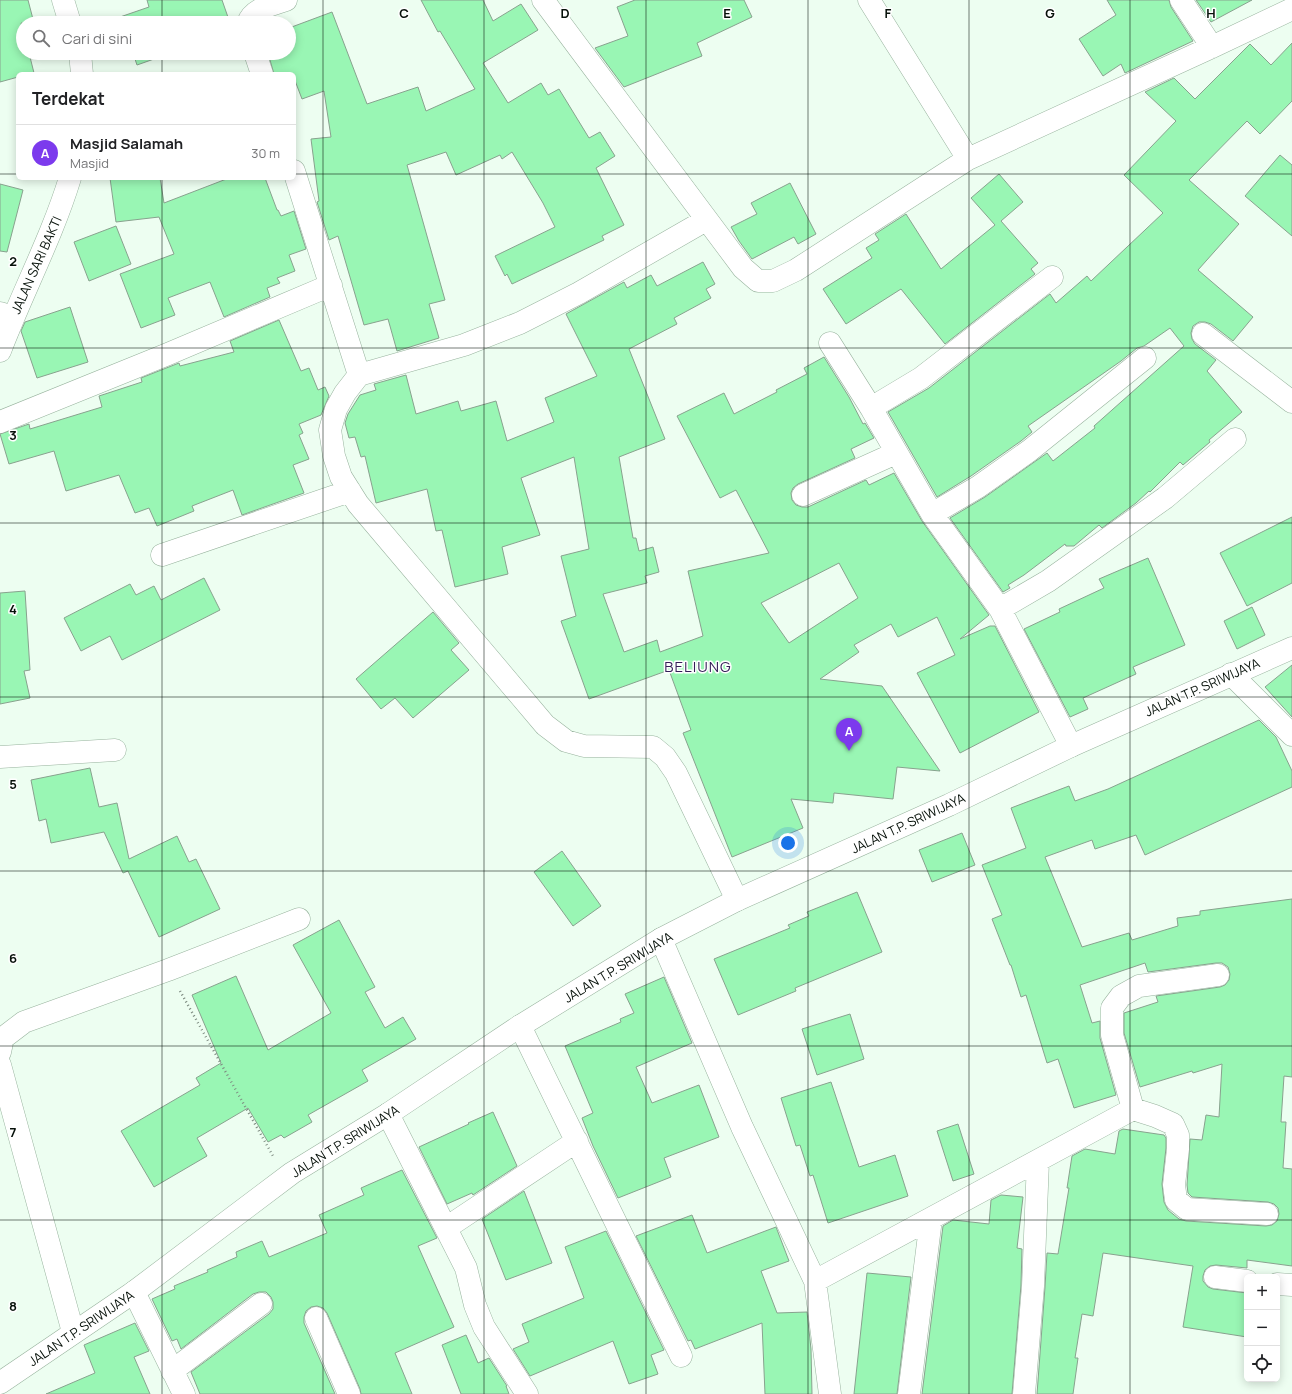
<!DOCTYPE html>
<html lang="id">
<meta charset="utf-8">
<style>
:root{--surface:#fff;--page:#f6f6f6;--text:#202124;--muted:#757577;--line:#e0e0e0;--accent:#7c3aed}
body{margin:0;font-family:Manrope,sans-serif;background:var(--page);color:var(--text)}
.controls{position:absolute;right:12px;bottom:12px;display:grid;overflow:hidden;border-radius:6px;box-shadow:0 2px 10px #0003}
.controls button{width:36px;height:36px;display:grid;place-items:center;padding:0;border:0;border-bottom:1px solid var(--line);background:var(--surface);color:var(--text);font:20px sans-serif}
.you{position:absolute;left:788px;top:843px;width:14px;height:14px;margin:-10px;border:3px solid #fff;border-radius:50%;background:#1a73e8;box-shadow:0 0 0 6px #1a73e833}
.badge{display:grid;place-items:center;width:26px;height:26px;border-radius:50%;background:var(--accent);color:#fff;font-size:13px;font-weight:700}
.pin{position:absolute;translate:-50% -33px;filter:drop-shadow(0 1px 2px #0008)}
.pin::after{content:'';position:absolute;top:21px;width:14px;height:12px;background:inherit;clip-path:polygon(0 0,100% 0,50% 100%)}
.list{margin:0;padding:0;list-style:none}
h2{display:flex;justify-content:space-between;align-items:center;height:52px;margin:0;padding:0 16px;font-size:17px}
h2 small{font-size:13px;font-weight:400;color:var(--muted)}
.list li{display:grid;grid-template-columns:26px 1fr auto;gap:12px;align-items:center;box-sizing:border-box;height:56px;padding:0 16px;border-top:1px solid var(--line)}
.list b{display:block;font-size:15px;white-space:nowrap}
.list p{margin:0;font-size:13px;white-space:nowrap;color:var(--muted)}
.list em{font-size:13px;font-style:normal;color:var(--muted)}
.icon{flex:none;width:22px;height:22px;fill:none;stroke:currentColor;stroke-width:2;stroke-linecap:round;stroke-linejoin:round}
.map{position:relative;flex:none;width:1292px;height:1394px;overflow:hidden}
.search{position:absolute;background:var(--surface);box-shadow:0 2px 10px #0003;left:16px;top:16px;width:280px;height:44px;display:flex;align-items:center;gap:10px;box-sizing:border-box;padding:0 14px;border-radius:22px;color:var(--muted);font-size:15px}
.panel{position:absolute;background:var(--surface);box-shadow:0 2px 10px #0003;left:16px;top:72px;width:280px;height:108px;border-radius:6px}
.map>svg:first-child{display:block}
</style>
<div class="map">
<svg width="1292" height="1394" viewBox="0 0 1292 1394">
<rect width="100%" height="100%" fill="#edfef1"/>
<path fill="#99f6b4" stroke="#88a28e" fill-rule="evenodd" d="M 0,0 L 28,0 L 34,23 L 21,23 L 23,31 L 23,53 L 29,53 L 34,73 L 18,74 L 18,77 L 0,82 Z
M 147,0 L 222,0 L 230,23 L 122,23 L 120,17 L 149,7 Z
M 421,0 L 483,0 L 493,21 L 521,4 L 538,30 L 483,63 L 508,103 L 541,83 L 548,95 L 559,89 L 589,138 L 600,132 L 615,156 L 596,168 L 624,225 L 602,236 L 604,240 L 512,284 L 507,274 L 505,276 L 495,256 L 555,227 L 543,203 L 512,152 L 502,159 L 500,155 L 456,175 L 446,152 L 407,165 L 445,300 L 429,304 L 439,338 L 397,351 L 388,319 L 364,325 L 338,236 L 329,240 L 317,202 L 319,201 L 311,139 L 331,137 L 324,91 L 302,99 L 294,78 L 294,74 L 274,74 L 268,53 L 289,53 L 289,28 L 332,12 L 367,104 L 418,87 L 426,111 L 475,89 L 440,31 L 438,32 Z
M 635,0 L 744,0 L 752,17 L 697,43 L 702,56 L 624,87 L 595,48 L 628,36 L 617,7 Z
M 1107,0 L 1169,0 L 1171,7 L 1193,41 L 1125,73 L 1121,64 L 1103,76 L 1079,39 L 1116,15 Z
M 1196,0 L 1252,0 L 1211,22 Z
M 1292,43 L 1292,101 L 1260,134 L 1247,121 L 1189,180 L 1239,224 L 1198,270 L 1253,317 L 1233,341 L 1211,324 L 1205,322 L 1199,322 L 1193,326 L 1191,333 L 1192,339 L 1195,344 L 1216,360 L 1207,371 L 1242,412 L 1209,440 L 1210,442 L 1183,465 L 1180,462 L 1150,492 L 1149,491 L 1136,503 L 1102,528 L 1099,525 L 1074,546 L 1066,546 L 1065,544 L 1024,575 L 1008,585 L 1010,588 L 1003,592 L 950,518 L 985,497 L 1047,453 L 1053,461 L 1095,428 L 1094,426 L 1184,346 L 1170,328 L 1144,346 L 1137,348 L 1121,361 L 1028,426 L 1032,432 L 1021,441 L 971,476 L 937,497 L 888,412 L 929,388 L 1050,294 L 1056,303 L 1087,276 L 1091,281 L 1163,213 L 1124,175 L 1176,121 L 1145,92 L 1174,78 L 1195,99 L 1250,44 L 1271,65 Z
M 133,53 L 171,53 L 137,65 Z
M 1280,155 L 1292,165 L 1292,236 L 1245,196 Z
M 999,174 L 1023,202 L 1001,221 L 1038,263 L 1031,269 L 1035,274 L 945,344 L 901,289 L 846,324 L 823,289 L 872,258 L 866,248 L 879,240 L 875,234 L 906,214 L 941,269 L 995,225 L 971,198 Z
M 110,178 L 160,178 L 164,203 L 229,178 L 265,178 L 277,210 L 278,210 L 281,216 L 294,211 L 306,249 L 289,255 L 295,271 L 277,278 L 280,283 L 267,288 L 270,297 L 224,317 L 210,282 L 168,298 L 175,315 L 141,328 L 120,274 L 174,254 L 159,217 L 116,222 Z
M 790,183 L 816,234 L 798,244 L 794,237 L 752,259 L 739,241 L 731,227 L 757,214 L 751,203 Z
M 0,184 L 23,190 L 7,252 L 0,251 Z
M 116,226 L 131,264 L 89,281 L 74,242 Z
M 703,262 L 715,284 L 706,289 L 711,298 L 674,318 L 677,324 L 629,349 L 665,439 L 619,457 L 633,538 L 636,538 L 639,551 L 653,547 L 659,572 L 645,576 L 647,583 L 603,594 L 624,652 L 657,640 L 660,652 L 703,636 L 688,571 L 769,553 L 736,490 L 720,498 L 677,416 L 724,393 L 734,414 L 777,392 L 776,390 L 807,374 L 804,368 L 824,357 L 849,397 L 863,424 L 865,423 L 874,438 L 851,449 L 855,458 L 798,484 L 793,488 L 791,493 L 792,500 L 796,505 L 802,507 L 808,507 L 866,480 L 869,485 L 894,473 L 922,521 L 989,615 L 960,639 L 990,626 L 995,626 L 1039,712 L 960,753 L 917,673 L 955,655 L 937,617 L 898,637 L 891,624 L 854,645 L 859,652 L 820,679 L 882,686 L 940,771 L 897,767 L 893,799 L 834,793 L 833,803 L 791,799 L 803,828 L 732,857 L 683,733 L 691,730 L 669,670 L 589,699 L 561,621 L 576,616 L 561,556 L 589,549 L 574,457 L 521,478 L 540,535 L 502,547 L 508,574 L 455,587 L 442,530 L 436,531 L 427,489 L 376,503 L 365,456 L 361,457 L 355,437 L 349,438 L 345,423 L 348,414 L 360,395 L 376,390 L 374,384 L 406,375 L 416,414 L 458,401 L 461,411 L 496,401 L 507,441 L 554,422 L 545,398 L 597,376 L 566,314 L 624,282 L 627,288 L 651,275 L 657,286 ZM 839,563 L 858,598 L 789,643 L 761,603 Z
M 70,307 L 88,362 L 37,378 L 21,331 L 25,322 Z
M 279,320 L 301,371 L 309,368 L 318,390 L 325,387 L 329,396 L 321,415 L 299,424 L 303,433 L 299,435 L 309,459 L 293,465 L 304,493 L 242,515 L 233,490 L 192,506 L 194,511 L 157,526 L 149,508 L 135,513 L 119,475 L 66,491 L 54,451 L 9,464 L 0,434 L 29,424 L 30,429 L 102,407 L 99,396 L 142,382 L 141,378 L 179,363 L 180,366 L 234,352 L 230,341 Z
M 1292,517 L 1292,583 L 1247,606 L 1220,553 Z
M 1148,558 L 1185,645 L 1133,667 L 1136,674 L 1083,698 L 1088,709 L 1070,717 L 1024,629 L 1060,612 L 1059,609 L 1104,588 L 1099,579 Z
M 204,578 L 220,610 L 122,660 L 110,636 L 81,651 L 64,618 L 130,584 L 136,595 L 154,586 L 161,600 Z
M 25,591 L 30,670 L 24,671 L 30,698 L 0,704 L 0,593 Z
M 1252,607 L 1265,635 L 1237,649 L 1224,621 Z
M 433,612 L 459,643 L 451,650 L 469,670 L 413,718 L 395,698 L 381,709 L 356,679 Z
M 1292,665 L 1292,717 L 1265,687 Z
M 1259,720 L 1276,737 L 1292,771 L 1292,787 L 1145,855 L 1136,835 L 1095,849 L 1092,840 L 1045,857 L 1082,947 L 1129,933 L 1132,940 L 1178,926 L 1177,918 L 1200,915 L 1200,911 L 1292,899 L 1292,1077 L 1284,1076 L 1281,1122 L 1286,1122 L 1283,1168 L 1292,1169 L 1292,1266 L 1247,1260 L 1247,1268 L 1216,1265 L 1210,1266 L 1205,1270 L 1203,1276 L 1203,1281 L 1208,1287 L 1213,1289 L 1247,1293 L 1247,1337 L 1183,1327 L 1193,1266 L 1103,1253 L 1093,1316 L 1082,1314 L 1075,1358 L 1078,1358 L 1073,1394 L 1037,1394 L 1045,1287 L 1047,1253 L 1058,1254 L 1069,1188 L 1067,1188 L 1072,1156 L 1085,1149 L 1115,1154 L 1119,1131 L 1123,1129 L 1164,1135 L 1166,1138 L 1166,1148 L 1162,1184 L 1164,1202 L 1168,1210 L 1179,1219 L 1186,1221 L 1266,1226 L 1272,1225 L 1277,1221 L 1279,1214 L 1278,1208 L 1274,1204 L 1268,1202 L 1192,1197 L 1188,1193 L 1187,1185 L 1190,1139 L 1202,1140 L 1206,1115 L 1219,1117 L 1222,1064 L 1193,1073 L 1192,1071 L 1140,1087 L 1124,1033 L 1124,1013 L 1158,1002 L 1156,996 L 1220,987 L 1225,985 L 1229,980 L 1230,974 L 1228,967 L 1222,963 L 1216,963 L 1148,972 L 1145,963 L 1080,985 L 1092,1023 L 1100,1021 L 1100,1038 L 1116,1095 L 1074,1108 L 1058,1059 L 1047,1063 L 1026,995 L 1021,997 L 1011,965 L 1010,965 L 992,919 L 1002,915 L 982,865 L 1026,848 L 1011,808 L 1069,786 L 1075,801 L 1108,789 Z
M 90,768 L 99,807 L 117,803 L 129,859 L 177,836 L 189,862 L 196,859 L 220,909 L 159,937 L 128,871 L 123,873 L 104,832 L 51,843 L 46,819 L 39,821 L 31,780 Z
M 962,833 L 975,865 L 932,882 L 919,850 Z
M 562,851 L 601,906 L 573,926 L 534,872 Z
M 857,892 L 882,952 L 795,988 L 796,991 L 738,1015 L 714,959 L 790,928 L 788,925 L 809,916 L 807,912 Z
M 339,920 L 375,987 L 365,992 L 385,1028 L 403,1017 L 416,1039 L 362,1070 L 368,1081 L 308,1115 L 312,1122 L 284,1138 L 281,1135 L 268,1142 L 248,1108 L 197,1138 L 207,1156 L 154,1187 L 121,1131 L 200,1085 L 196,1078 L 221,1063 L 192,995 L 236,976 L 268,1050 L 331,1013 L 293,945 Z
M 664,977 L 692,1043 L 636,1067 L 652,1103 L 699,1085 L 719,1137 L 664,1158 L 671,1177 L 618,1198 L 593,1146 L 582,1118 L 593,1113 L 565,1046 L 621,1022 L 620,1019 L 634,1013 L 625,994 Z
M 850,1014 L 864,1059 L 817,1075 L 802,1029 Z
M 831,1082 L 859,1167 L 895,1155 L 908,1196 L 828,1223 L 813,1175 L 810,1176 L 800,1145 L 796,1146 L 781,1098 Z
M 493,1112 L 517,1166 L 473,1195 L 472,1193 L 447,1204 L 419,1147 L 469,1124 L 468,1123 Z
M 958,1124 L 974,1174 L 953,1181 L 937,1131 Z
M 402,1170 L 437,1238 L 418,1246 L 454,1327 L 395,1353 L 412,1394 L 361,1394 L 360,1389 L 327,1313 L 323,1308 L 317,1306 L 311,1307 L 306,1311 L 304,1317 L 304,1323 L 335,1394 L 200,1394 L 191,1372 L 269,1314 L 273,1309 L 273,1302 L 271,1297 L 266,1292 L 259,1292 L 253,1294 L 181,1349 L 177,1339 L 172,1341 L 152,1299 L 175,1289 L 174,1286 L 208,1272 L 207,1270 L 237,1257 L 236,1252 L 262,1241 L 269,1257 L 327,1233 L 319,1215 L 364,1195 L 361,1188 Z
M 524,1191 L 552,1263 L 506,1280 L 482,1219 Z
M 1001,1195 L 1023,1197 L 1017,1248 L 1022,1249 L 1021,1285 L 1012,1394 L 922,1394 L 943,1226 L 953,1220 L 989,1224 L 991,1200 Z
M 692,1215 L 707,1253 L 776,1227 L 789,1261 L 761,1271 L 777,1313 L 807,1312 L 811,1349 L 812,1394 L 765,1394 L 762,1323 L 695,1349 L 691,1340 L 688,1341 L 636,1236 Z
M 606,1231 L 664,1350 L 651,1355 L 658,1374 L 629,1384 L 613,1341 L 530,1376 L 513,1349 L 529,1342 L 522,1324 L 584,1298 L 565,1247 Z
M 867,1273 L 911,1277 L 897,1394 L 854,1394 Z
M 135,1323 L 149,1351 L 134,1357 L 150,1394 L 46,1394 L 95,1373 L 84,1345 Z
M 466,1335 L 478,1363 L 489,1358 L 507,1386 L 506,1386 L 509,1394 L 461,1394 L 442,1345 Z"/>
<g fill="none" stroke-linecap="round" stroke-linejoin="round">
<defs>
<path id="minor" d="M 543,0 L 743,268 L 758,281 L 773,281 L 796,270 L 968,159 L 1212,47 L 1292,9
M 869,0 L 968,159
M 1181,0 L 1212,47
M 248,23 C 253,8 273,5 286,0
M 255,53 L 262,74
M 294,171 L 359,375
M 706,220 L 579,293 L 520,323 L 464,345 L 359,375 L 345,393 L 336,409 L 330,430 L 334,456 L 341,477 L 358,504 L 545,725 L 566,741 L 584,746 L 653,747 L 665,757 L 676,773 L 737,900
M 0,313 L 13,317
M 1203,334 L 1292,402
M 830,343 L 871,408 L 932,514 L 1000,609 L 1071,746
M 871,408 L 921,378 L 1052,277
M 0,422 L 168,354 L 331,285
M 803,495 L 896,453
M 932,514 L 978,487 L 1029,451 L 1145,358
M 162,555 L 350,491
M 1000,609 L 1048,581 L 1165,498 L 1235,439
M 1231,674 L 1292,735
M 0,757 L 115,750
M 661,939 L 742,1127 L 815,1281 L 830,1394
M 520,1026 L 681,1356
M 0,1052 L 3,1038 L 24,1022 L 168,970 L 299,919
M 0,1065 L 73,1332
M 1133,1109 L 1112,1035 L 1112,1008 L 1121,996 L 1139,986 L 1218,975
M 388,1114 L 466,1268 L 475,1305 L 484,1327 L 527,1394
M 446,1228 L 577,1141
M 1215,1277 L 1247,1281
M 815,1281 L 1133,1109 L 1155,1116 L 1173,1124 L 1178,1135 L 1178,1149 L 1174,1185 L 1176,1200 L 1187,1209 L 1267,1214
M 1277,1284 L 1292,1285
M 134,1292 L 184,1394
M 316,1318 L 349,1394
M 172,1371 L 261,1304
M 909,1394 L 931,1219
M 1024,1394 L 1033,1286 L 1038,1161"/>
<path id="major" d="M 63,0 L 70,23
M 80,53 L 82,74
M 0,351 C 22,293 52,237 70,178
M 0,1383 L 134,1292 L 292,1173 L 388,1114 L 520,1026 L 661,939 L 737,900 L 949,805 L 1071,746 L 1292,648"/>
</defs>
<use href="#minor" stroke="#98b39e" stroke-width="23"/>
<use href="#major" stroke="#98b39e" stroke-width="23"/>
<path stroke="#7e8b81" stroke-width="2.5" stroke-dasharray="1 3" stroke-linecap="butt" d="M 180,991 L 273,1156"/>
<use href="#minor" stroke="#fff" stroke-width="22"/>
<use href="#major" stroke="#fff" stroke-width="22"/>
</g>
<path fill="none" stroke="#061009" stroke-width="1" stroke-opacity="0.55" d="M 162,0 L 162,23M 323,0 L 323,1394M 484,0 L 484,1394M 646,0 L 646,1394M 808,0 L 808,1394M 969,0 L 969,1394M 1130,0 L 1130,1394M 162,53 L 162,74M 0,174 L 18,174M 294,174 L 1292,174M 162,178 L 162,1394M 0,348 L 1292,348M 0,523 L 1292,523M 0,697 L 1292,697M 0,871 L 1292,871M 0,1046 L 1292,1046M 0,1220 L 1292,1220"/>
<g text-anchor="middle" stroke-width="3" stroke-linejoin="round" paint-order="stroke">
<g font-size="13" fill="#061009" stroke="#fff">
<text transform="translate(36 265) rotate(-66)" y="5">JALAN SARI BAKTI</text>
<text transform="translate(1202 687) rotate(-24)" y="5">JALAN T.P. SRIWIJAYA</text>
<text transform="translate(908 823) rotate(-25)" y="5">JALAN T.P. SRIWIJAYA</text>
<text transform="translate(618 967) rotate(-31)" y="5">JALAN T.P. SRIWIJAYA</text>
<text transform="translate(345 1141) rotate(-32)" y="5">JALAN T.P. SRIWIJAYA</text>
<text transform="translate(81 1328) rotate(-34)" y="5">JALAN T.P. SRIWIJAYA</text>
</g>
<g font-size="15" letter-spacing="1" fill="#341e57" stroke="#fff">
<text x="698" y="672">BELIUNG</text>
</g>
</g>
<g font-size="13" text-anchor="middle" font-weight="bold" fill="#061009" stroke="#fff" stroke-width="3" stroke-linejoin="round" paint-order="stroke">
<text x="404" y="18">C</text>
<text x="565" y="18">D</text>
<text x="727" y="18">E</text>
<text x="888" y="18">F</text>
<text x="1050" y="18">G</text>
<text x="1211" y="18">H</text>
<text x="13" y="266">2</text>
<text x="13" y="440">3</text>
<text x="13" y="614">4</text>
<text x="13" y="789">5</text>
<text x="13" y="963">6</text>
<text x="13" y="1137">7</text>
<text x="13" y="1311">8</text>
</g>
</svg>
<div class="controls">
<button>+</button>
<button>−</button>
<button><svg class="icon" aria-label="locate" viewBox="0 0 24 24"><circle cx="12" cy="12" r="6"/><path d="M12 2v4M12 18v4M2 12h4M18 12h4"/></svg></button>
</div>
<div class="you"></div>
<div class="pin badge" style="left:849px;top:751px">A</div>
<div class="search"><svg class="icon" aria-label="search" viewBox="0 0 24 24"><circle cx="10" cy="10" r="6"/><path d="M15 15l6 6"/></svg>Cari di sini</div>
<section class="panel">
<h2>Terdekat<small></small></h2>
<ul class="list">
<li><span class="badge">A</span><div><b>Masjid Salamah</b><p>Masjid</p></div><em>30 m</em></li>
</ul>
</section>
</div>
